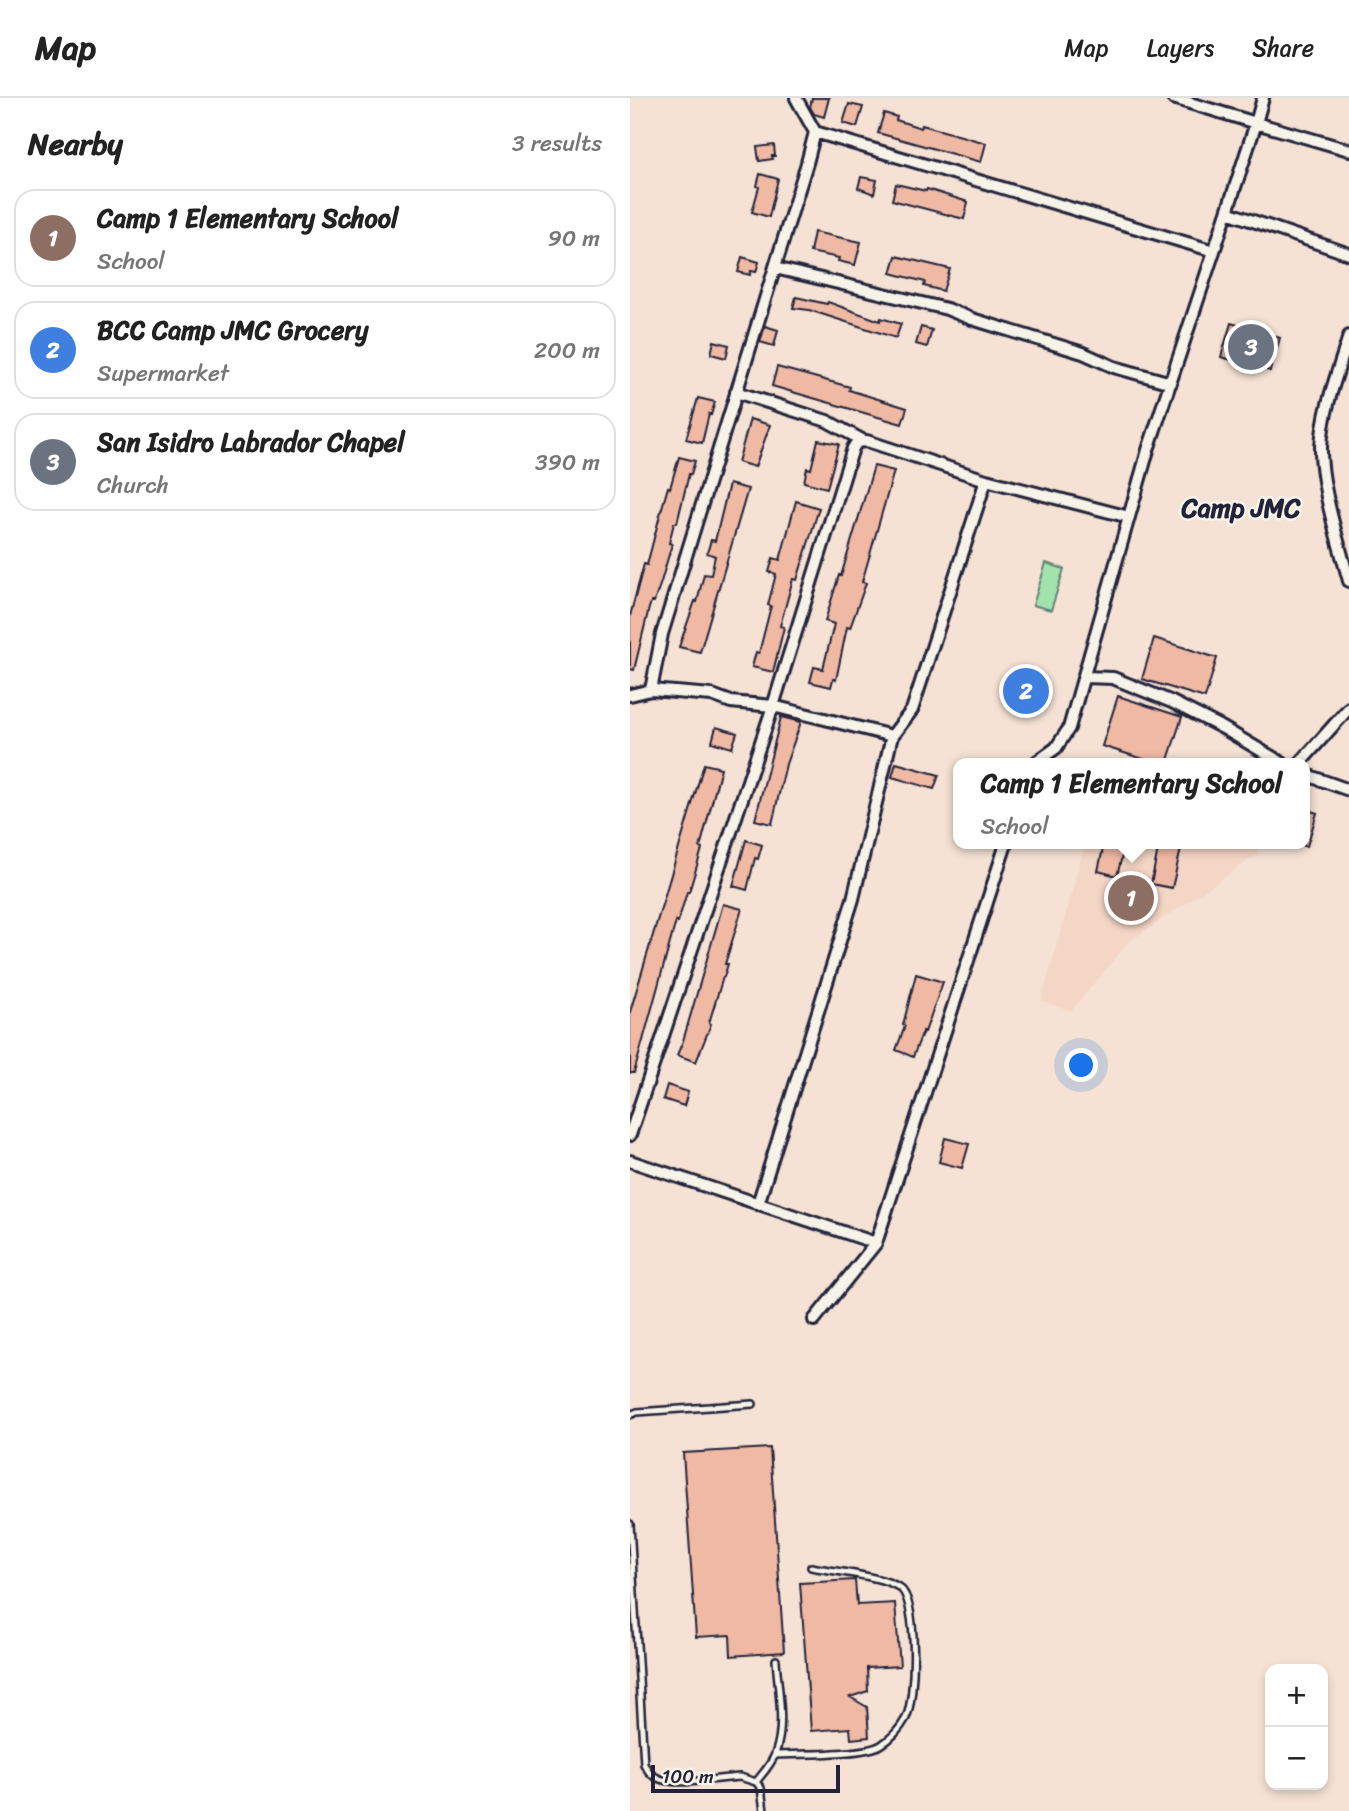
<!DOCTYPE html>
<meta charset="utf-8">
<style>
:root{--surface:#fff;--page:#f6f6f6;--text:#222;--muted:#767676;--line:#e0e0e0;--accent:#db2777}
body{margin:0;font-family:Sriracha,sans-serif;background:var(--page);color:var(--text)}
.controls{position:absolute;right:21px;bottom:21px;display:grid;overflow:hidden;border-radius:14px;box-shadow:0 4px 10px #0003}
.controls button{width:63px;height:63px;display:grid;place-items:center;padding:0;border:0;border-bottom:2px solid var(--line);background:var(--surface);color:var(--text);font:35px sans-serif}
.scale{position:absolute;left:21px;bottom:18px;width:189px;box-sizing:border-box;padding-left:7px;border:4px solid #22223b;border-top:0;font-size:19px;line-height:24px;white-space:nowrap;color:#22223b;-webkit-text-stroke:5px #f7f3e8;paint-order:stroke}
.you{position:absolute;left:452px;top:968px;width:24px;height:24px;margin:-18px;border:5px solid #fff;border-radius:50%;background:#1a73e8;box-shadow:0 0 0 10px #1a73e833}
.badge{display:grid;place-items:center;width:46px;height:46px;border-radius:50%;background:var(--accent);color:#fff;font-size:23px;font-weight:700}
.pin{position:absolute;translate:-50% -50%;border:4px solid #fff;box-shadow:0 2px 7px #0006}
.popup{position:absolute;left:323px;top:660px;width:357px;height:91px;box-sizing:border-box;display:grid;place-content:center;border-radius:14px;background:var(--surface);filter:drop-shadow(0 2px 5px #0005);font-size:23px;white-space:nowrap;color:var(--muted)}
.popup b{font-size:26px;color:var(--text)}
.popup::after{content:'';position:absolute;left:50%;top:100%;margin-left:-14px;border:14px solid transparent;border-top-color:var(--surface)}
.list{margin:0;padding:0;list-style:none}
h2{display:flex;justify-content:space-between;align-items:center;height:91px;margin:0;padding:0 28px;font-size:30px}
h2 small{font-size:23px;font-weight:400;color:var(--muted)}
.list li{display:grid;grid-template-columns:46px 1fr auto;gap:21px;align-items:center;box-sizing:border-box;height:98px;margin:0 14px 14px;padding:0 14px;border:2px solid var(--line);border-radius:21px}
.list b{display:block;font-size:26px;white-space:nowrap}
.list p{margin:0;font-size:23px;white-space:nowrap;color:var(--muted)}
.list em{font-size:23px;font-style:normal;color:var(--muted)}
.map{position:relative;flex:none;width:719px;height:1713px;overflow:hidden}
header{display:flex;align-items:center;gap:42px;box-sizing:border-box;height:98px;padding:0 35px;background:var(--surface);border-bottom:2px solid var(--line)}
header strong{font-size:33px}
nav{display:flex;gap:38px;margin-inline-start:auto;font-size:24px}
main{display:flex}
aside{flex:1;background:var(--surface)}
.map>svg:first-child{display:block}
</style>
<header>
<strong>Map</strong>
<nav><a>Map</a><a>Layers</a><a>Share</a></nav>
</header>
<main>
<aside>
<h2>Nearby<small>3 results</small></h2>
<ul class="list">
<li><span class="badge" style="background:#8d6e63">1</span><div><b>Camp 1 Elementary School</b><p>School</p></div><em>90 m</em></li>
<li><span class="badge" style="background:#3f7fe0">2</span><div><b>BCC Camp JMC Grocery</b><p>Supermarket</p></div><em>200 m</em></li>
<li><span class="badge" style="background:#6b7280">3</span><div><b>San Isidro Labrador Chapel</b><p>Church</p></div><em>390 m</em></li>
</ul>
</aside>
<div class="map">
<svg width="719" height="1713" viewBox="0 0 719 1713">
<rect width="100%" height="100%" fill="#f5e2d4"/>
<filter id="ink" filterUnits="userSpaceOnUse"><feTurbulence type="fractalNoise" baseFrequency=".0143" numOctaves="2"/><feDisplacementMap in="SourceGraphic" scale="14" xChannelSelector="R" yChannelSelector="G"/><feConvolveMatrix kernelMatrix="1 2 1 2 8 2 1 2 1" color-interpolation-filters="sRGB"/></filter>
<g filter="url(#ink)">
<path fill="#f4d6c6" d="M 455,746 L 628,746 L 627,757 L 499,844 L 441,913 L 411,903 Z"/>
<path fill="#a2e3ac" stroke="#628274" stroke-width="2" d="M 416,465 L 434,471 L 421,512 L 403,507 Z"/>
<path fill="#f0b9a4" stroke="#22223b" stroke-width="2" d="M 182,0 L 199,0 L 194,19 L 184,16 L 180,9 Z
M 219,6 L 233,9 L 227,29 L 213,25 Z
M 254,15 L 267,19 L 266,22 L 291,30 L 292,27 L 356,45 L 351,64 L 248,35 Z
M 144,47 L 145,58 L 142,58 L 143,61 L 129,63 L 127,49 Z
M 130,76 L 148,81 L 139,119 L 122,114 L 129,89 L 127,88 Z
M 231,79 L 247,82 L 244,96 L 228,90 Z
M 266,86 L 296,93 L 297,91 L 338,104 L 334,121 L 262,102 Z
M 184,134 L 231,144 L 225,167 L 208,163 L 209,160 L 180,154 Z
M 266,158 L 320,171 L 313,193 L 294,188 L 295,184 L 261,175 Z
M 112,159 L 129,164 L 126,174 L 121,173 L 120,177 L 108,174 Z
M 166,199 L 197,206 L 198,204 L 250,223 L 251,220 L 271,226 L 266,240 L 179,212 L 163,210 Z
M 601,225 L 650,240 L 640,273 L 591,259 Z
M 135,228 L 148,232 L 144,248 L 130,244 Z
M 291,229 L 302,232 L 297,249 L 286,246 Z
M 84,243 L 99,247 L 96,260 L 81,256 Z
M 147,269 L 220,289 L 219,292 L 277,310 L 272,326 L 142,288 Z
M 68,300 L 85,304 L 81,317 L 79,316 L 72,345 L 56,341 Z
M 120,321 L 140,327 L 125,369 L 108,364 Z
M 188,342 L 209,346 L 197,390 L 174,384 L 177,370 L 181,371 Z
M 49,359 L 65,363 L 61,376 L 59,376 L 47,425 L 44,425 L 39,445 L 42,446 L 31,484 L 24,504 L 21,504 L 19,510 L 4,572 L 0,571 L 0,518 L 14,466 L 17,467 L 31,413 L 38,389 L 40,390 Z
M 244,368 L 264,373 L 232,484 L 236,485 L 220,530 L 217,529 L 206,582 L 203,581 L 201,589 L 180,584 L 184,569 L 193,571 L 204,526 L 195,523 L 209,477 L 211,478 Z
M 99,386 L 118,391 L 70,554 L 49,549 L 65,503 L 67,504 L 74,476 L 81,477 L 85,458 L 77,455 L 81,442 L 85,443 Z
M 166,403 L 189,410 L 167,482 L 163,481 L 150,528 L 154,529 L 143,574 L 122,569 L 126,554 L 129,555 L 141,508 L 138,507 L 146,476 L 139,474 L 143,460 L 150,462 Z
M 524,540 L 587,560 L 575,600 L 512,581 Z
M 384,575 L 414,582 L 408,611 L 378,604 Z
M 488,598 L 552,619 L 537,665 L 526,665 L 472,648 Z
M 151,619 L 171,624 L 156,666 L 142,726 L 125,722 Z
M 86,629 L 107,635 L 102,650 L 82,644 Z
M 266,665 L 309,677 L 304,691 L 262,679 Z
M 74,666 L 91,670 L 70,750 L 72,751 L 59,794 L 57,794 L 48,824 L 46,823 L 4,975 L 0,975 L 0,914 Z
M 674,711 L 687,715 L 677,748 L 674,748 Z
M 116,742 L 132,747 L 128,761 L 125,760 L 117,792 L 103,788 Z
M 474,746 L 495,746 L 487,778 L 468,773 Z
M 529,746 L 552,746 L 542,790 L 521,786 Z
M 93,806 L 112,811 L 95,866 L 98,866 L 94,879 L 93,879 L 79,925 L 81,926 L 66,964 L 47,957 L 53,943 Z
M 286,876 L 313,884 L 295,934 L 293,933 L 283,959 L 266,952 L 275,928 L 273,927 Z
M 37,987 L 58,994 L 54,1008 L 33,1001 Z
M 315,1040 L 339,1046 L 332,1070 L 309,1064 Z
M 140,1350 L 154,1554 L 101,1558 L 100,1537 L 66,1539 L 53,1355 Z
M 225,1482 L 227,1507 L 265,1505 L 270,1568 L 237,1570 L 238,1593 L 220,1599 L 237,1609 L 239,1639 L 221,1641 L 220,1630 L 181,1633 L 170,1485 Z"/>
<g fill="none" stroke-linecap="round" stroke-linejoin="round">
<defs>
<path id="lane" d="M 0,1317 L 7,1314 L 123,1306
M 0,1426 L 14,1666 C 18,1673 21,1678 30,1681 C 49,1688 89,1680 110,1679 L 126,1684 L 131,1690 L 134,1713
M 145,1657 C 167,1656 235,1657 251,1647 C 262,1640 270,1631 276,1620 C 286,1599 288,1503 270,1490 C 254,1478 202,1473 181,1469
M 126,1684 C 133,1675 141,1667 145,1656 C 156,1628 148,1592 146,1562"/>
<path id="street" d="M 166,0 L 185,34 L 584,153
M 543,0 L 626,25 L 633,0
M 719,52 L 626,25 L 597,114 L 719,156
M 145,170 L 317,211 L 342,221 L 453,255 L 484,269 L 541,285
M 719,238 C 708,274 693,311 691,349 C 690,386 709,446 719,483
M 106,294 L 197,323 L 232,342
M 356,382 L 499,419
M 455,579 L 483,580 L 542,604 L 593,630 L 652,665
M 21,592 L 32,536 L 177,65 L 185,34
M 0,597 L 21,592 L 82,597 L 101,604 L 143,608 L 262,638
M 405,665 L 426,650 L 439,630 L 518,352 L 597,114
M 670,665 L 719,610
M 674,676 L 719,692
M 0,1037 L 143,608 L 223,350 L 227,344 L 237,343 L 356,382 L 282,612 L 262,638 L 223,801 L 128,1106
M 0,1063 L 246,1145
M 184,1222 L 246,1145 L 376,746"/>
</defs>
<use href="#lane" stroke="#22223b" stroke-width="10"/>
<use href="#street" stroke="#22223b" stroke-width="16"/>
<use href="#lane" stroke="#f7f3e8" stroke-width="5"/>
<use href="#street" stroke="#f7f3e8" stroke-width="10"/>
</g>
</g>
<g text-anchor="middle" stroke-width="5" stroke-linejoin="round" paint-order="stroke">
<g font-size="26" font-weight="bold" fill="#22223b" stroke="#f7f3e8">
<text x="611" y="419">Camp JMC</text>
</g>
</g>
</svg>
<div class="controls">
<button>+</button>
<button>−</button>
</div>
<div class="scale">100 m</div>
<div class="you"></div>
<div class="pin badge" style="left:501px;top:800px;background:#8d6e63">1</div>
<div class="popup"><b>Camp 1 Elementary School</b>School</div>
<div class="pin badge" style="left:396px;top:593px;background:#3f7fe0">2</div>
<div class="pin badge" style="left:621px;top:249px;background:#6b7280">3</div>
</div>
</main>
